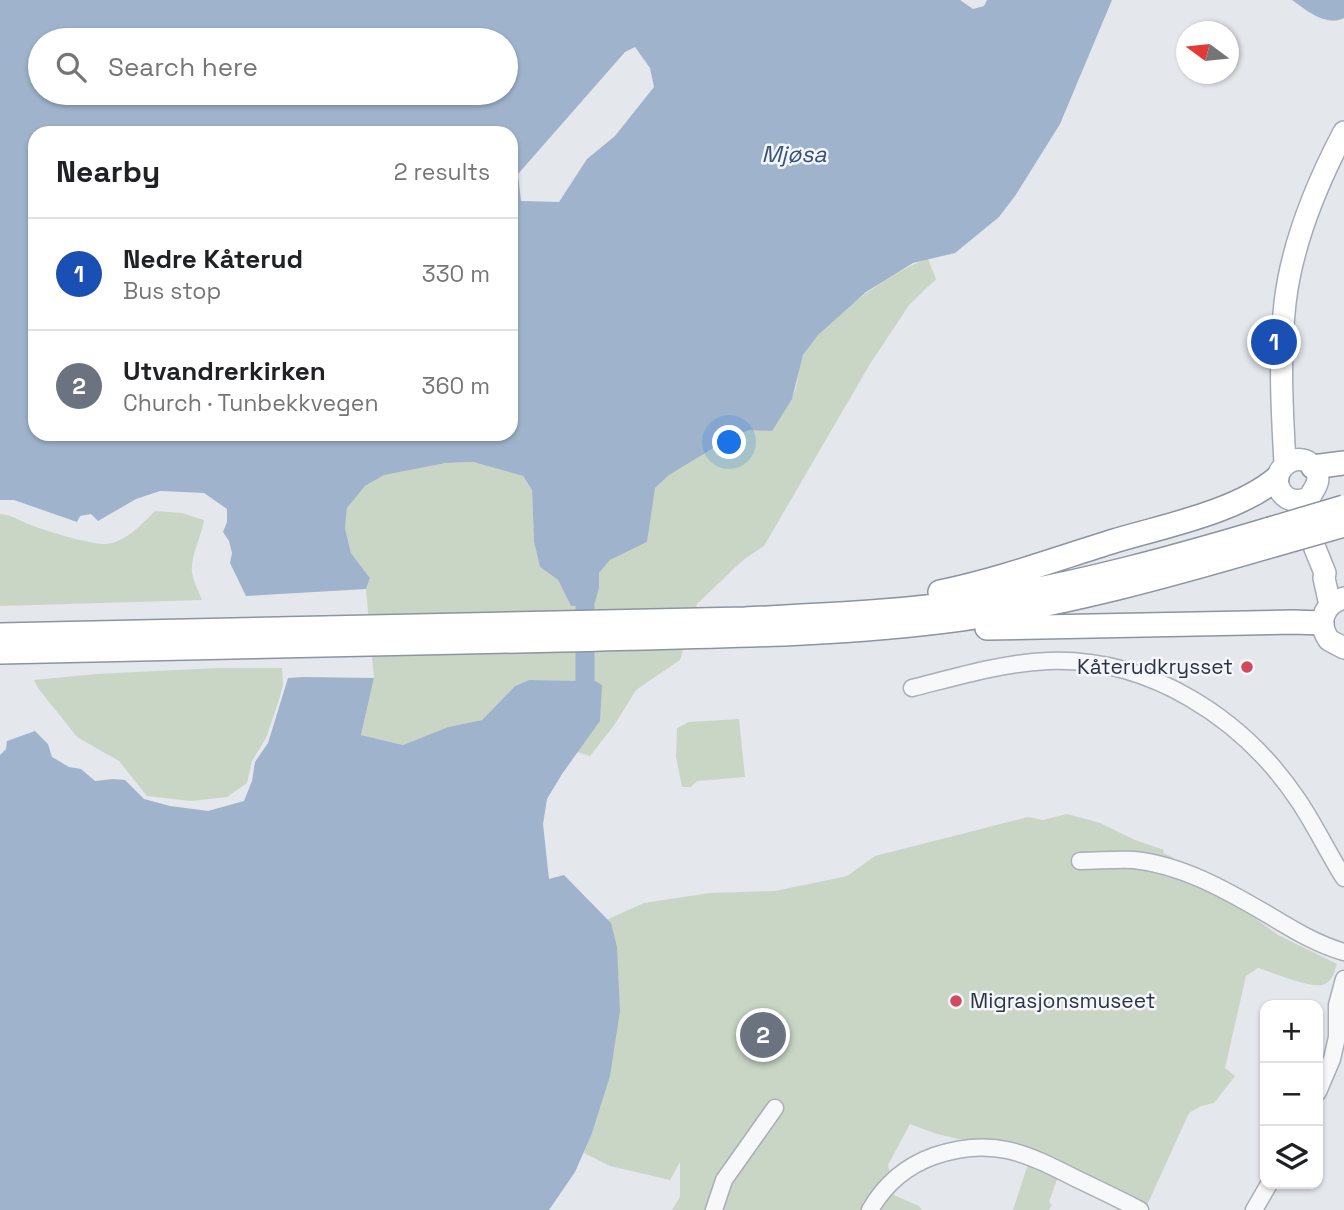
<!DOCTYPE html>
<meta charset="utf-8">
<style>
:root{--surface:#fff;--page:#f2f2f2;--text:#202124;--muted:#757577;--line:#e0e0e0;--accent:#7c3aed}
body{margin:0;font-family:"Space Grotesk",sans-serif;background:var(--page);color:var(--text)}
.controls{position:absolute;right:21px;bottom:21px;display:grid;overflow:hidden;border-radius:14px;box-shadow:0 2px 5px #0004}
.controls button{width:63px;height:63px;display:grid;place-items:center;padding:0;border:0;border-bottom:2px solid var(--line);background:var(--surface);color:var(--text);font:35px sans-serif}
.compass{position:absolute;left:1176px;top:21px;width:63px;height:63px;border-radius:50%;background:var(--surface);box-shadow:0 2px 5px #0004;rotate:285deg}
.you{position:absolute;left:730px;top:443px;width:24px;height:24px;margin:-18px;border:5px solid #fff;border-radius:50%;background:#1a73e8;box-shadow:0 0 0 10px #1a73e833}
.badge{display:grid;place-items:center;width:46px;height:46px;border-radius:50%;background:var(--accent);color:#fff;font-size:23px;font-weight:700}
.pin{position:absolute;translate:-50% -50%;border:4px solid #fff;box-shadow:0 2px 7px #0006}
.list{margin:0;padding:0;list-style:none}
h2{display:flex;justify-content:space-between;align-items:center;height:91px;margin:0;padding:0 28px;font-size:30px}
h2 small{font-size:23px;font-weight:400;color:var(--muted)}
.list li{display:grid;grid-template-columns:46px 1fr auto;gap:21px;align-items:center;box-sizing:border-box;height:112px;padding:0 28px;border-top:2px solid var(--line)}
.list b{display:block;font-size:26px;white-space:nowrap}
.list p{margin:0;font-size:23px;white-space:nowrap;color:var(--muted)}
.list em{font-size:23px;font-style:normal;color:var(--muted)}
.icon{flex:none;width:38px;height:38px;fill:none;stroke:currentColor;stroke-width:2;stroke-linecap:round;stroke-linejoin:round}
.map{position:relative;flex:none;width:1344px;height:1210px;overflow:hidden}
.search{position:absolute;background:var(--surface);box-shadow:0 2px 5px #0004;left:28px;top:28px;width:490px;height:77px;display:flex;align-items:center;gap:18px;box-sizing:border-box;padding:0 24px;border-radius:38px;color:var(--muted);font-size:26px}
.panel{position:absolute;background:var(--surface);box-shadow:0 2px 5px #0004;left:28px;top:126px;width:490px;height:315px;border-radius:21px}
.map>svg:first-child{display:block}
</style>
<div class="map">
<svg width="1344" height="1210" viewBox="0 0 1344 1210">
<rect width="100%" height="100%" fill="#e4e7ec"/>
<path fill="#c9d6c5" d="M 928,259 L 936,279 L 909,305 L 870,364 L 764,546 L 743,560 L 697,604 L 680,660 L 636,690 L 615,724 L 590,756 L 577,752 L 600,721 L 595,681 L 529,680 L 515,686 L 482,720 L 448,727 L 403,745 L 361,735 L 374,678 L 366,589 L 370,578 L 351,553 L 345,528 L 347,508 L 365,486 L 383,475 L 446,463 L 473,462 L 523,476 L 532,490 L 534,542 L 540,567 L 558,580 L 571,606 L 599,588 L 599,573 L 610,560 L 647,542 C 649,526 648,503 655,489 C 665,469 729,442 750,429 C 763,421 777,411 789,401 C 799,392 797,369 803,356 C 818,324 895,268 928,259 Z
M 155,511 L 182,513 L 204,520 C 202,535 190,557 192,572 C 193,581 199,592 202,600 L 0,606 L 0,514 C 14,515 23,523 36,527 C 49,532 93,545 106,544 C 125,543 143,523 155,511 Z
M 218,668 L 282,668 L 283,685 L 279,700 L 266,738 L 252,761 L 247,783 L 227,797 L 191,801 L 147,796 L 119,761 L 77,737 L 38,688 L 34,680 L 96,674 Z
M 739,719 L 745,777 L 697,781 L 691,787 L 682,787 L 676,757 L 677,728 L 689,722 Z
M 1067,814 L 1100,823 L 1135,840 L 1164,850 L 1163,853 L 1172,857 L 1278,935 L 1337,964 C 1334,972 1332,983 1322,985 C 1308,988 1273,972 1258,968 L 1246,976 L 1225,1068 L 1235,1076 L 1214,1103 L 1201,1106 L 1189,1113 L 1148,1203 L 1142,1205 L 1026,1147 L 959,1139 L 937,1134 L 910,1124 L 888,1165 L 894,1195 L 919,1206 L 922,1210 L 672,1210 L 680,1197 L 680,1162 L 670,1180 L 610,1166 L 584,1153 L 591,1136 L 606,920 L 644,903 L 710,893 L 775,891 L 838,878 L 847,876 L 875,856 L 1028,817 L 1043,820 Z
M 1029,1161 L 1059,1174 L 1049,1202 L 1052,1205 L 1049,1210 L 1013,1210 Z"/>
<path fill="#9fb4cc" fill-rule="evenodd" d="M 0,0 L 960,0 L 973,9 L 984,6 L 987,0 L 1112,0 L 1060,124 L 1015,196 L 999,217 L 955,253 L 913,263 L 866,292 L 818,335 L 803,355 L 792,399 L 772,431 L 749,430 L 725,441 L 669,475 L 655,488 L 647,542 L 610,560 L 599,573 L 599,588 L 594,605 L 571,606 L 558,580 L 540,567 L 534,542 L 532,490 L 523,476 L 473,462 L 446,463 L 384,475 L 365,486 L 347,508 L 345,528 L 351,553 L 370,578 L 366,589 L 246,596 L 230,563 L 232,553 L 229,541 L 223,532 L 227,522 L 227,509 L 204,493 L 160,491 L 136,499 L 98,521 L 91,514 L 80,516 L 77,522 L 14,500 L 0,500 ZM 506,40 L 506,93 L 40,93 L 40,40 ZM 635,47 L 650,68 L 654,87 L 615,136 L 587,159 L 559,202 L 521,201 L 518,174 L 625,52 ZM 35,133 L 511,133 L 511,434 L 35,434 Z
M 1292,0 L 1344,0 L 1344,18 C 1326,27 1306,10 1292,0 Z
M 304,677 L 374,678 L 361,735 L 403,745 L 448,727 L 482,720 L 515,686 L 529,680 L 595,681 L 602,685 L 600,721 L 562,774 L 547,799 L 543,824 L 549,879 L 564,875 L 611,923 L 617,947 L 620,1011 L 610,1076 L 591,1136 L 575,1172 L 549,1210 L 0,1210 L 0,755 L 6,749 L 7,741 L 35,731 L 48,744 L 52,757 L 69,767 L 81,769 L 95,781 L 113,779 L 125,780 L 144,799 L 170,806 L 208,811 L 244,801 L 252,781 L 255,762 L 268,743 L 288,678 Z"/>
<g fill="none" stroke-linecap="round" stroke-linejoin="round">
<path stroke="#9fb4cc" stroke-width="19" d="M 585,605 L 585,681"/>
<defs>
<path id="minor" d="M 912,688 C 956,677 1002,663 1048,661 C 1149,657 1243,718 1298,800 C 1315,825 1328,853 1344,878
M 1080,861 C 1098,861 1116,859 1134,860 C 1182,865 1226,890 1267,914 C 1292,929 1316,944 1344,952
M 1318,1092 L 1332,1059 L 1337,1037 L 1337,1005 L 1344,979
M 714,1210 L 724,1180 L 775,1108
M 870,1210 C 885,1184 906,1166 934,1156 C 992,1136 1026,1153 1077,1179 C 1098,1189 1119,1199 1140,1210
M 1254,1210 L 1269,1184"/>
<path id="major" d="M 1285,463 C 1282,410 1279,356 1285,303 C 1292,243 1316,185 1344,132
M 1309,498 C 1292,505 1278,497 1277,478 C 1282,461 1303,451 1315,469 C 1323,483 1312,489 1309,500 C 1307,510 1311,523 1310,534
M 1302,524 L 1310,536 L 1325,573 L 1324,578 L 1330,605
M 1344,598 C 1323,604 1317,623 1329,640 L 1344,648"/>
<path id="highway" d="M 1313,467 L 1344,463
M 940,592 C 999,580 1056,559 1114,541 C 1164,526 1237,512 1277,478
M 987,628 L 1293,622 L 1322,623
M 0,635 L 745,619 C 825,615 906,612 985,599 C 1082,583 1176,557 1270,529
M 0,652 C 187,648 374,644 561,640 C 694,636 828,637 961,619 C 1068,604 1171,575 1274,545"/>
</defs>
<use href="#minor" stroke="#a9aeb7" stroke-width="19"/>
<use href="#major" stroke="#a3abb8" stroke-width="24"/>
<use href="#highway" stroke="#8b94a3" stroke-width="26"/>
<use href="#minor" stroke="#f7f8fa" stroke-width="16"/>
<use href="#major" stroke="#fff" stroke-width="21"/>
<use href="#highway" stroke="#fff" stroke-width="23"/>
<defs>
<path id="highway-bridge" d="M 1270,529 L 1344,507
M 1274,545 L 1344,525"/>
</defs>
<use href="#highway-bridge" stroke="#8b94a3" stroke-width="26" stroke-linecap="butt"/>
<use href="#highway-bridge" stroke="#fff" stroke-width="23"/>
</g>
<g fill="#d1495b" stroke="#f4f6f9" stroke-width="2.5">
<circle cx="1247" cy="667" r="7"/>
<circle cx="956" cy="1001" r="7"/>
</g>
<g text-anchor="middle" stroke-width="5" stroke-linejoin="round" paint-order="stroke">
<g font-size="21" fill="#2b3445" stroke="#f4f6f9" text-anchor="end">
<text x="1233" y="674">Kåterudkrysset</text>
<text x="970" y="1008" text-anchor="start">Migrasjonsmuseet</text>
</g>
<g font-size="23" font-style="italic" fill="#34527a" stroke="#f4f6f9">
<text x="794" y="162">Mjøsa</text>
</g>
</g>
</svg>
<div class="controls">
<button>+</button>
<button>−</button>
<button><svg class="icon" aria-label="layers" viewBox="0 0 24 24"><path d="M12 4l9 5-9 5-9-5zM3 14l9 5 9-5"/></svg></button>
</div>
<svg class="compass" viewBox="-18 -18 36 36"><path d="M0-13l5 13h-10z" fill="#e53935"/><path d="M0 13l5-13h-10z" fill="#757577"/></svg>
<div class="you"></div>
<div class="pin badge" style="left:1274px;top:342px;background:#1a4fb4">1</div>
<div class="pin badge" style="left:763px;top:1035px;background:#6b7280">2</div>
<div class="search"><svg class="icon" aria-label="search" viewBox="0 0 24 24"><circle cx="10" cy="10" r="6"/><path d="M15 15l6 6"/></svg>Search here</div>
<section class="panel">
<h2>Nearby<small>2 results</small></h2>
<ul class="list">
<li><span class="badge" style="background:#1a4fb4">1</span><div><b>Nedre Kåterud</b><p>Bus stop</p></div><em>330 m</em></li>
<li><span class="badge" style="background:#6b7280">2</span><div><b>Utvandrerkirken</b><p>Church · Tunbekkvegen</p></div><em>360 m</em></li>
</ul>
</section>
</div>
